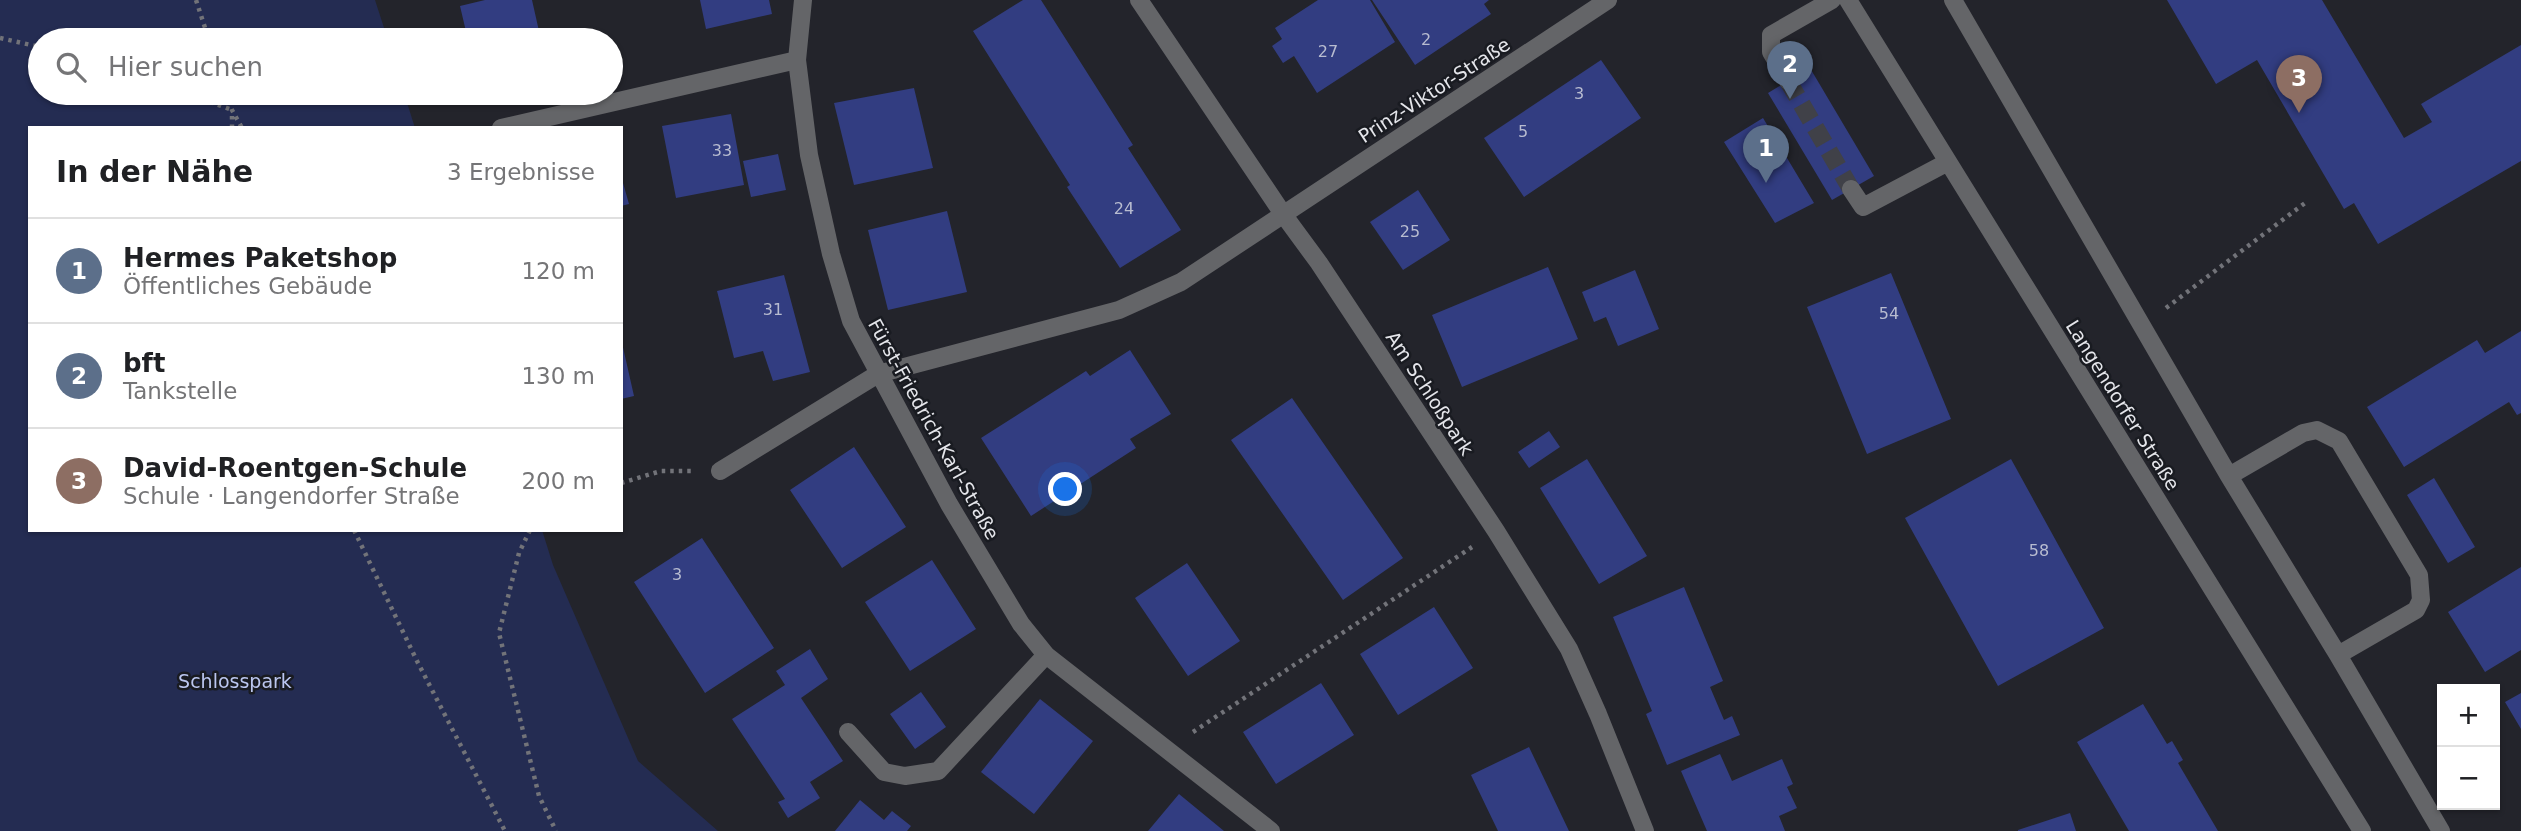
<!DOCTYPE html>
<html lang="de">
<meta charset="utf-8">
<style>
:root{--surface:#fff;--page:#f2f2f2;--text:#202124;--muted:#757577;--line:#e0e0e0;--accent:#0f766e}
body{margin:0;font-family:"DejaVu Sans",sans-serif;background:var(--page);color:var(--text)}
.controls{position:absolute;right:21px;bottom:21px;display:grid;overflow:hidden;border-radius:0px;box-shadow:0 2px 5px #0004}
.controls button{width:63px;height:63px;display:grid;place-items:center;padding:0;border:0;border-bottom:2px solid var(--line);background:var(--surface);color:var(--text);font:35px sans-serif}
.you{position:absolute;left:1066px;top:490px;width:24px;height:24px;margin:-18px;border:5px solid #fff;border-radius:50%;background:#1a73e8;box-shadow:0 0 0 10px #1a73e833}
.badge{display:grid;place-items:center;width:46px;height:46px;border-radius:50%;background:var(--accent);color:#fff;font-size:23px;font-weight:700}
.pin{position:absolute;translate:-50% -58px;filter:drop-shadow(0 2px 4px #0008)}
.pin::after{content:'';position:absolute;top:37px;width:24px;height:21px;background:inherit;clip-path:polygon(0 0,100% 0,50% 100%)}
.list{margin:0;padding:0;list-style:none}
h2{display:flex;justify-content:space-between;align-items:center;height:91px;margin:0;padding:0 28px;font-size:30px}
h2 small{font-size:23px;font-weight:400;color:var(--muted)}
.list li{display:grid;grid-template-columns:46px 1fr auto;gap:21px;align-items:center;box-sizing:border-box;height:105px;padding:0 28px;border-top:2px solid var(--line)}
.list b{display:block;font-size:26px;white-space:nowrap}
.list p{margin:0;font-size:23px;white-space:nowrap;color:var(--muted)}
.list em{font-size:23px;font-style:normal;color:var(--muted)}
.icon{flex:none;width:38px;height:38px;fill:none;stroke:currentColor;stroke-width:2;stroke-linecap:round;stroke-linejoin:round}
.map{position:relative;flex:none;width:2521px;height:831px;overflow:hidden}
.search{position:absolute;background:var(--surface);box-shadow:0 2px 5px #0004;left:28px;top:28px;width:595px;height:77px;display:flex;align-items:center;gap:18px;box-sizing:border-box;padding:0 24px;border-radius:38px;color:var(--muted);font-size:26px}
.panel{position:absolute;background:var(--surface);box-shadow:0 2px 5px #0004;left:28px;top:126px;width:595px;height:406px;border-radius:0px}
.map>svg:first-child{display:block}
</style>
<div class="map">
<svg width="2521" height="831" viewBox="0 0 2521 831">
<rect width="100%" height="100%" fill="#23242b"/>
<path fill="#242c52" d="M 0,0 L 375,0 L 388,40 L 40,40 L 40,93 L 404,93 L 415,128 L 30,128 L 30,530 L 542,530 L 553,565 L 638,761 L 718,831 L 0,831 Z"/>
<path fill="#323d81" d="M 485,0 L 532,0 L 541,40 L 468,40 L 460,6 Z
M 700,0 L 769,0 L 772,14 L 706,29 Z
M 1023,0 L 1041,0 L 1133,145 L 1128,148 L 1181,230 L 1120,268 L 1067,187 L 1070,185 L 973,31 Z
M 1318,0 L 1370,0 L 1395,42 L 1317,93 L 1294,56 L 1283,63 L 1272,46 L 1282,39 L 1275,28 Z
M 1372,0 L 1489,0 L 1484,4 L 1491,14 L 1415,65 Z
M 2167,0 L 2322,0 L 2404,138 L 2432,122 L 2421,104 L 2521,45 L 2521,161 L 2378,244 L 2354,203 L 2344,209 L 2257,60 L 2216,84 Z
M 1601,60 L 1641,118 L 1524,197 L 1484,138 Z
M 1810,68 L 1874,176 L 1832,200 L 1768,93 Z
M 914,88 L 933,168 L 854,185 L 834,103 Z
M 731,114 L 744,185 L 676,198 L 662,126 Z
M 1763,118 L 1814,203 L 1775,223 L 1724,142 Z
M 778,154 L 786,190 L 751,197 L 743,161 Z
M 621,176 L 629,204 L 621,206 Z
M 1418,190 L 1450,240 L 1403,270 L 1370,222 Z
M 947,211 L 967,292 L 888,310 L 868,230 Z
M 1548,267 L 1578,339 L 1462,387 L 1432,315 Z
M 1635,270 L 1659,329 L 1618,346 L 1606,317 L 1594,322 L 1582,292 Z
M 1891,273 L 1951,419 L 1867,454 L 1807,307 Z
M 784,275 L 810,372 L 773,381 L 763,351 L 734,358 L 717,291 Z
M 2521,331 L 2521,413 L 2517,415 L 2509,402 L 2404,467 L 2367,407 L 2477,340 L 2485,353 Z
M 622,343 L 634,396 L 621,399 L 621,344 Z
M 1130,350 L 1171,414 L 1130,439 L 1136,448 L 1031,516 L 981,438 L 1086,371 L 1090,376 Z
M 1292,398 L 1403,558 L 1343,600 L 1231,440 Z
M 1549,431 L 1560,447 L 1529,468 L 1518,452 Z
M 854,447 L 906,527 L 842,568 L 790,490 Z
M 1587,459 L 1647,556 L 1599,584 L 1540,488 Z
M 2011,459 L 2104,628 L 1998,686 L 1905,518 Z
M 2434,478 L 2475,547 L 2448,563 L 2407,495 Z
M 702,538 L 774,648 L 705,693 L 634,582 Z
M 932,560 L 976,629 L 910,671 L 865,602 Z
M 1187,563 L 1240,641 L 1188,676 L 1135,598 Z
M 2521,567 L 2521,650 L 2485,672 L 2448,612 Z
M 1684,587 L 1723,681 L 1710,687 L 1724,720 L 1732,716 L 1740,735 L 1667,765 L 1646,714 L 1652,711 L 1613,617 Z
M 1434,607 L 1473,668 L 1398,715 L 1360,654 Z
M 810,649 L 828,679 L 801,698 L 843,761 L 810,782 L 820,798 L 788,818 L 778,802 L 785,799 L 732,719 L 785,685 L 776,671 Z
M 1321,683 L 1354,735 L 1276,784 L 1243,732 Z
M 921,692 L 946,727 L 915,749 L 890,714 Z
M 2521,693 L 2521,729 L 2505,702 Z
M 1040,699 L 1093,741 L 1034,814 L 981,772 Z
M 2143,704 L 2167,744 L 2172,741 L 2183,760 L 2178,763 L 2218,831 L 2129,831 L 2077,742 Z
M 1529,747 L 1569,831 L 1498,831 L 1471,775 Z
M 1720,754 L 1732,781 L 1782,759 L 1793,784 L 1787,787 L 1797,808 L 1779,816 L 1785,831 L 1707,831 L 1681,771 Z
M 1179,794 L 1224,831 L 1148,831 Z
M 860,800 L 884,820 L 892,811 L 911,826 L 907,831 L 835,831 Z
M 2070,813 L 2076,831 L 2018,831 L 2018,830 Z"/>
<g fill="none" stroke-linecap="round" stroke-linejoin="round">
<path stroke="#404148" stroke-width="18" stroke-dasharray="18 9" stroke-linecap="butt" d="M 1788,81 L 1851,189"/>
<path stroke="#727379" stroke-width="4.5" stroke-dasharray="3.5 5" stroke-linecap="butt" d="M 196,0 L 209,40
M 0,38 L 40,47
M 186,93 L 232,110
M 226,93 L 232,110 L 242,128
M 232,128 L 232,110
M 2166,308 L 2305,203
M 621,483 L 661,471 L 692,471
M 354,530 L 417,661 L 505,831
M 530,530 L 519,553 L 499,633 L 539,796 L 556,831
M 1193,732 L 1472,547"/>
<path stroke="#646568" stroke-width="18" d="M 803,0 L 797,60 L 809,155 L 831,254 L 851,321 L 949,504 L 1021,624 L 1046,655 L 1271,831
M 1139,0 L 1283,214 L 1319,263 L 1496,531 L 1569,649 L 1598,714 L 1645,831
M 1848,0 L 2362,831
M 1953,0 L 2229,476 L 2338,655 L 2441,831
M 1788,81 L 1771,52 L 1771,35 L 1832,0
M 501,128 L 797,60
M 1851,189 L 1863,207 L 1948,162
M 720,471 L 878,374 L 1119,310 L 1181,282 L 1608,0
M 2229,476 L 2303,433 L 2317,430 L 2339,441 L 2419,575 L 2421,600 L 2416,610 L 2338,655
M 848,732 L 884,772 L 905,776 L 938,771 L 1046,655"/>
</g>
<g text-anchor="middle" stroke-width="5" stroke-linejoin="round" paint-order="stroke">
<g font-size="16" fill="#b8bcd0">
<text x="1426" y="45">2</text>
<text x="1328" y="57">27</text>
<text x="1579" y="99">3</text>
<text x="1523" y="137">5</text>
<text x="722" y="156">33</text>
<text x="1124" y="214">24</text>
<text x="1410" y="237">25</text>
<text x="773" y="315">31</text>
<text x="1889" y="319">54</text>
<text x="2039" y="556">58</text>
<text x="677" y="580">3</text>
</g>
<g font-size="19" fill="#e5e6eb" stroke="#191b21">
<text transform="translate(1434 90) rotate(-33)" y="7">Prinz-Viktor-Straße</text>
<text transform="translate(1430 393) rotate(57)" y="7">Am Schloßpark</text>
<text transform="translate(2123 405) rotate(58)" y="7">Langendorfer Straße</text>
<text transform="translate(934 429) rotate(61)" y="7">Fürst-Friedrich-Karl-Straße</text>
</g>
<g font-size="19" fill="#bbc6ef" stroke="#191b21">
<text x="235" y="688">Schlosspark</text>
</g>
</g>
</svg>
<div class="controls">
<button>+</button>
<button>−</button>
</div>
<div class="you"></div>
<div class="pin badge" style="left:1766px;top:183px;background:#5c6f8a">1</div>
<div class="pin badge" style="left:1790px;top:99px;background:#5c6f8a">2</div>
<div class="pin badge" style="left:2299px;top:113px;background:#8d6e63">3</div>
<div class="search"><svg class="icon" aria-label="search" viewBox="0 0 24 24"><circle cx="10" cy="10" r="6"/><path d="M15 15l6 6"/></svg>Hier suchen</div>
<section class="panel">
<h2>In der Nähe<small>3 Ergebnisse</small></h2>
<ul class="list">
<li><span class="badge" style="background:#5c6f8a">1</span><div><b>Hermes Paketshop</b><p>Öffentliches Gebäude</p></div><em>120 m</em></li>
<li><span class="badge" style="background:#5c6f8a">2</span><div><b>bft</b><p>Tankstelle</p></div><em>130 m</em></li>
<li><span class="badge" style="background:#8d6e63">3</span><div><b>David-Roentgen-Schule</b><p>Schule · Langendorfer Straße</p></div><em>200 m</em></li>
</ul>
</section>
</div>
